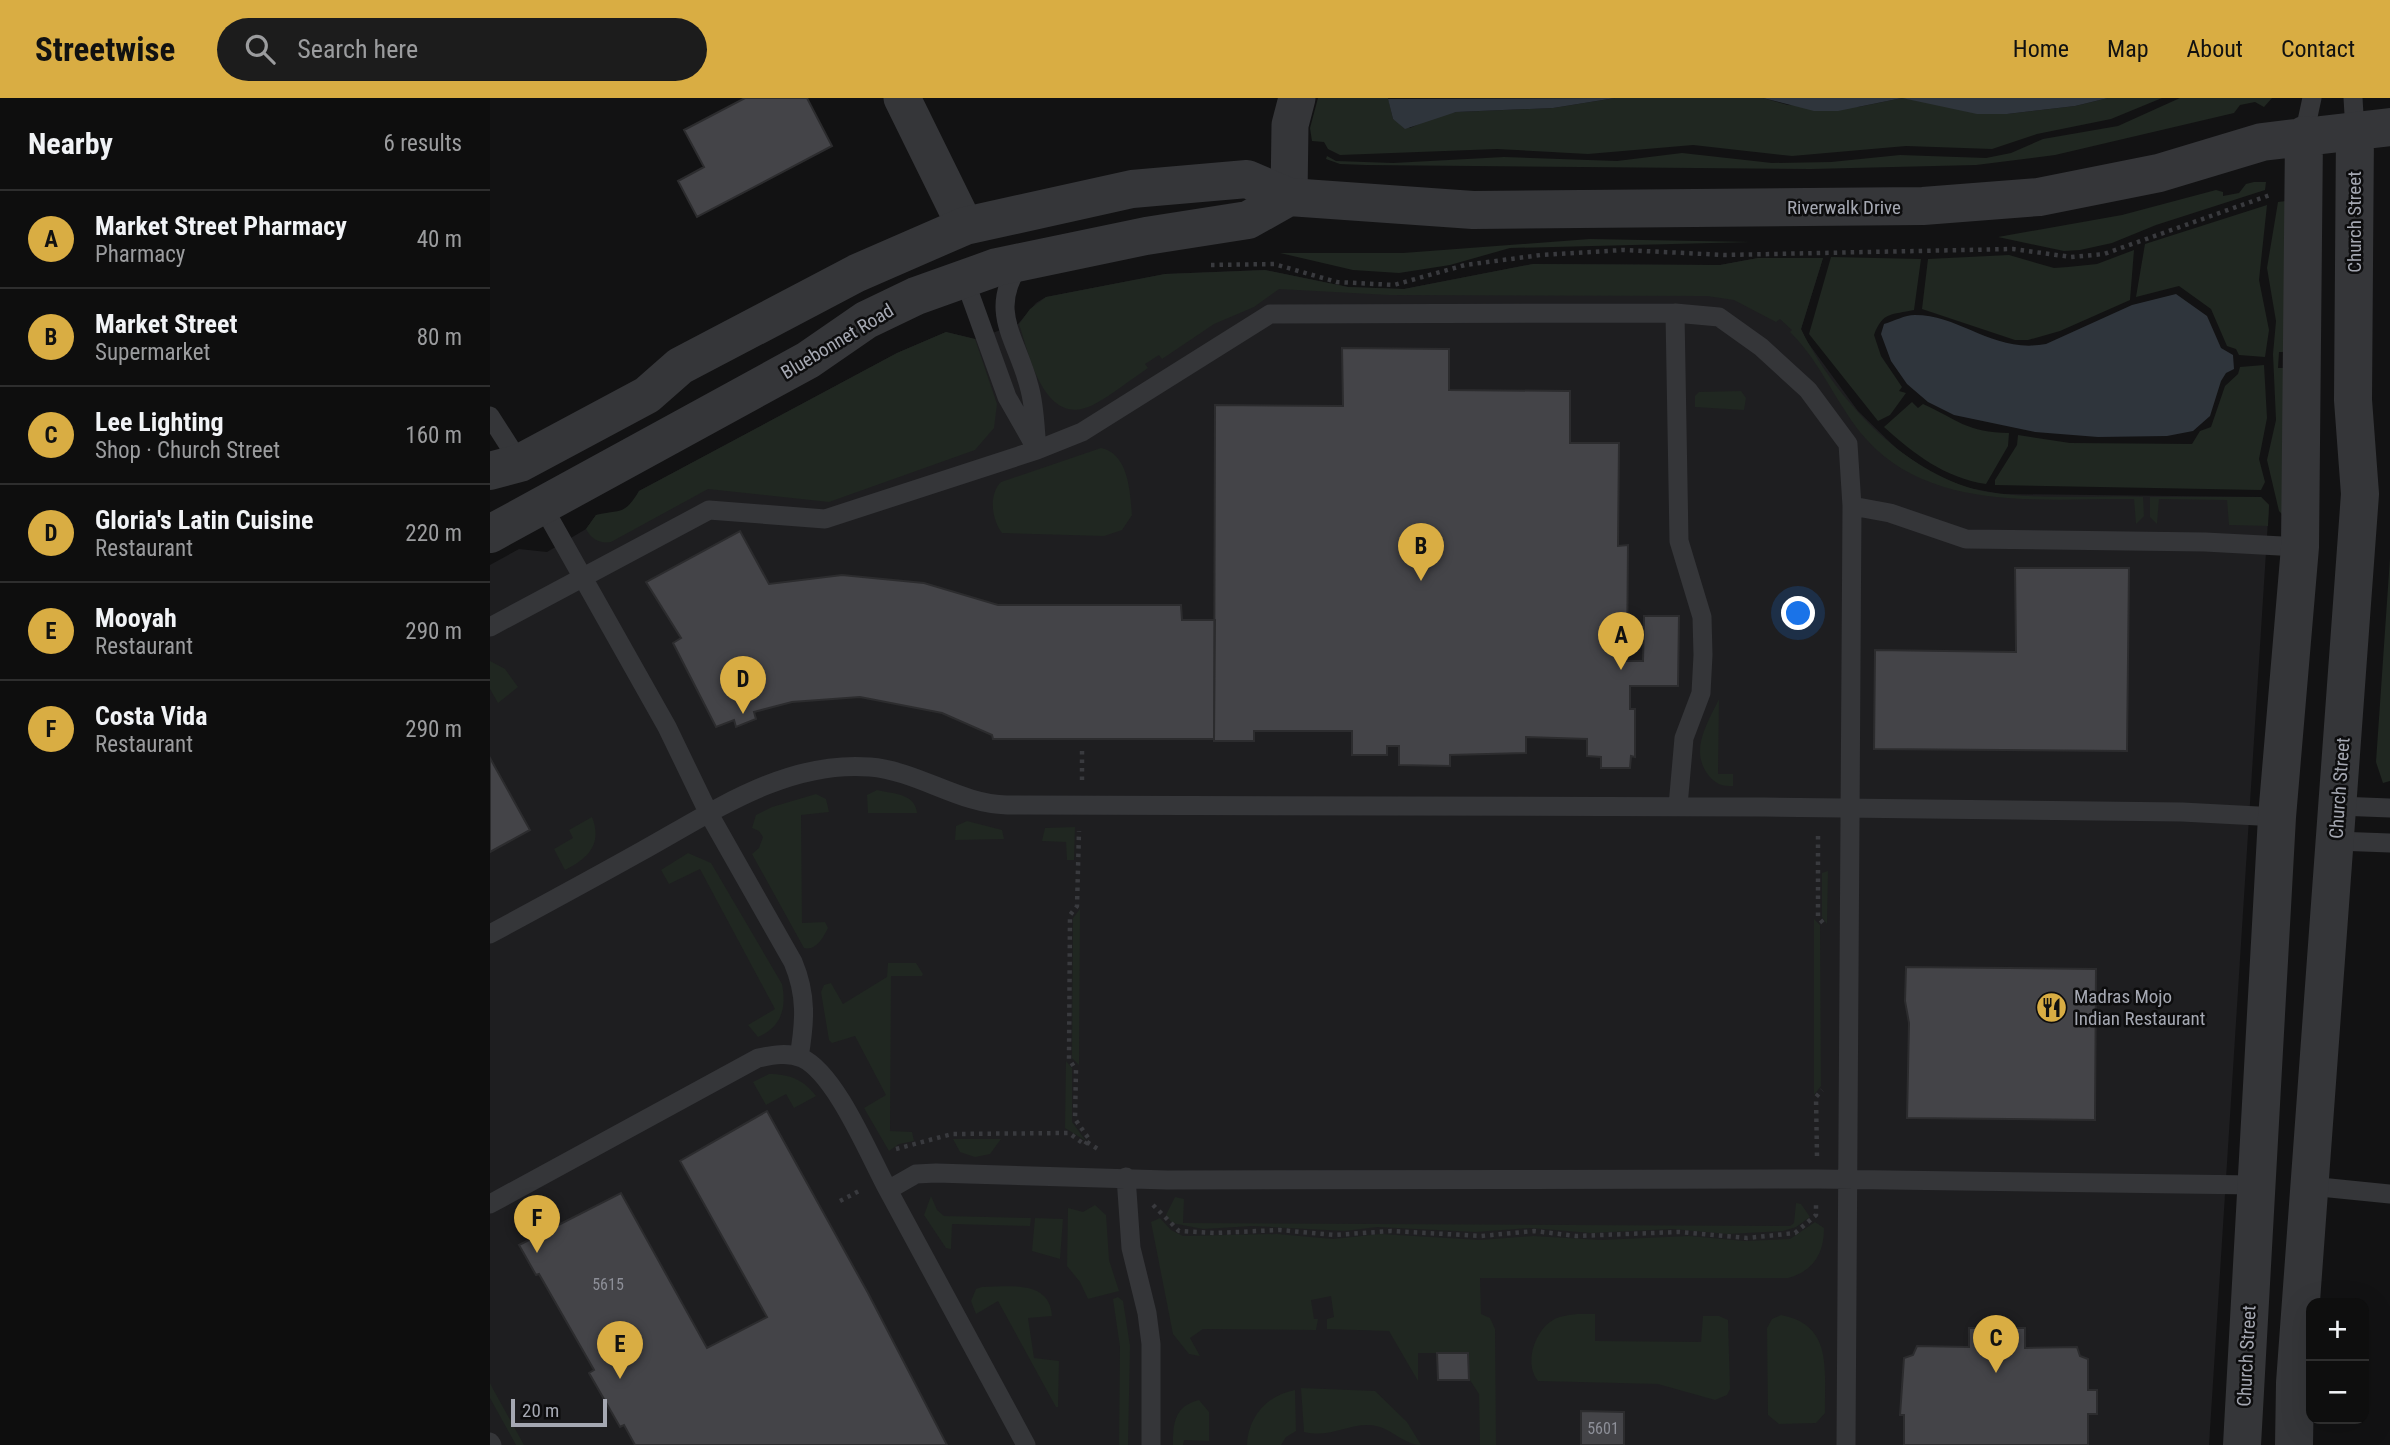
<!DOCTYPE html>
<meta charset="utf-8">
<style>
:root{--surface:#0e0e0e;--page:#1c1c1c;--text:#f1f3f6;--muted:#9b9c9e;--line:#2e2e2e;--accent:#d9ad43}
body{margin:0;font-family:"Roboto Condensed",sans-serif;background:var(--page);color:var(--text)}
.controls{position:absolute;right:21px;bottom:21px;display:grid;overflow:hidden;border-radius:14px;box-shadow:0 7px 28px #0002}
.controls button{width:63px;height:63px;display:grid;place-items:center;padding:0;border:0;border-bottom:2px solid var(--line);background:var(--surface);color:var(--text);font:35px sans-serif}
.scale{position:absolute;left:21px;bottom:18px;width:96px;box-sizing:border-box;padding-left:7px;border:4px solid #a5a8b2;border-top:0;font-size:19px;line-height:24px;white-space:nowrap;color:#a5a8b2;-webkit-text-stroke:5px #0d0d0e;paint-order:stroke}
.you{position:absolute;left:1309px;top:516px;width:24px;height:24px;margin:-18px;border:5px solid #fff;border-radius:50%;background:#1a73e8;box-shadow:0 0 0 10px #1a73e833}
.badge{display:grid;place-items:center;width:46px;height:46px;border-radius:50%;background:var(--accent);color:#111;font-size:23px;font-weight:700}
.pin{position:absolute;translate:-50% -58px;filter:drop-shadow(0 2px 4px #0008)}
.pin::after{content:'';position:absolute;top:37px;width:24px;height:21px;background:inherit;clip-path:polygon(0 0,100% 0,50% 100%)}
.list{margin:0;padding:0;list-style:none}
h2{display:flex;justify-content:space-between;align-items:center;height:91px;margin:0;padding:0 28px;font-size:30px}
h2 small{font-size:23px;font-weight:400;color:var(--muted)}
.list li{display:grid;grid-template-columns:46px 1fr auto;gap:21px;align-items:center;box-sizing:border-box;height:98px;padding:0 28px;border-top:2px solid var(--line)}
.list b{display:block;font-size:26px;white-space:nowrap}
.list p{margin:0;font-size:23px;white-space:nowrap;color:var(--muted)}
.list em{font-size:23px;font-style:normal;color:var(--muted)}
.icon{flex:none;width:38px;height:38px;fill:none;stroke:currentColor;stroke-width:2;stroke-linecap:round;stroke-linejoin:round}
.map{position:relative;flex:none;width:1900px;height:1347px;overflow:hidden}
header{display:flex;align-items:center;gap:42px;box-sizing:border-box;height:98px;padding:0 35px;background:var(--accent);color:#111}
header strong{font-size:33px}
nav{display:flex;gap:38px;margin-inline-start:auto;font-size:24px}
.search{width:490px;height:63px;background:var(--page);display:flex;align-items:center;gap:18px;box-sizing:border-box;padding:0 24px;border-radius:38px;color:var(--muted);font-size:26px}
main{display:flex}
aside{flex:1;background:var(--surface)}
.map>svg:first-child{display:block}
</style>
<header>
<strong>Streetwise</strong>
<div class="search"><svg class="icon" aria-label="search" viewBox="0 0 24 24"><circle cx="10" cy="10" r="6"/><path d="M15 15l6 6"/></svg>Search here</div>
<nav><a>Home</a><a>Map</a><a>About</a><a>Contact</a></nav>
</header>
<main>
<aside>
<h2>Nearby<small>6 results</small></h2>
<ul class="list">
<li><span class="badge">A</span><div><b>Market Street Pharmacy</b><p>Pharmacy</p></div><em>40 m</em></li>
<li><span class="badge">B</span><div><b>Market Street</b><p>Supermarket</p></div><em>80 m</em></li>
<li><span class="badge">C</span><div><b>Lee Lighting</b><p>Shop · Church Street</p></div><em>160 m</em></li>
<li><span class="badge">D</span><div><b>Gloria's Latin Cuisine</b><p>Restaurant</p></div><em>220 m</em></li>
<li><span class="badge">E</span><div><b>Mooyah</b><p>Restaurant</p></div><em>290 m</em></li>
<li><span class="badge">F</span><div><b>Costa Vida</b><p>Restaurant</p></div><em>290 m</em></li>
</ul>
</aside>
<div class="map">
<svg width="1900" height="1347" viewBox="0 0 1900 1347">
<rect width="100%" height="100%" fill="#121213"/>
<path fill="#1e1e20" d="M 1268,160 L 1333,160 L 1311,231 L 1316,242 L 1368,313 L 1408,352 L 1446,378 L 1479,390 L 1511,396 L 1771,399 L 1779,407 L 1719,1347 L 0,1347 L 0,467 L 29,451 L 57,454 L 96,431 L 106,417 L 134,413 L 142,407 L 149,393 L 407,255 L 456,234 L 485,241 L 528,226 L 546,205 L 556,199 L 675,176 L 775,172 L 858,189 L 914,191 L 1043,166 L 1230,167 Z"/>
<path fill="#202721" d="M 828,0 L 898,0 L 903,21 L 920,30 L 947,18 L 966,14 L 1063,10 L 1125,0 L 1273,0 L 1298,7 L 1368,9 L 1412,0 L 1517,16 L 1585,8 L 1618,0 L 1672,0 L 1621,21 L 1547,36 L 1502,51 L 1416,48 L 1302,58 L 1203,47 L 1098,56 L 1007,51 L 850,57 L 838,51 L 834,44 L 822,43 L 820,30 Z
M 1690,0 L 1782,0 L 1774,9 L 1765,4 L 1750,7 L 1744,15 L 1565,57 L 1486,67 L 1321,71 L 876,67 L 850,66 L 836,61 L 837,58 L 846,63 L 903,65 L 1014,59 L 1127,63 L 1192,55 L 1282,65 L 1341,64 L 1410,57 L 1496,60 L 1521,55 L 1553,41 L 1628,28 Z
M 1764,84 L 1776,84 L 1775,92 L 1666,127 L 1622,145 L 1590,152 L 1574,153 L 1508,139 L 1632,117 L 1726,92 L 1733,94 L 1733,98 L 1749,95 L 1756,86 Z
M 1796,103 L 1794,254 L 1789,254 L 1788,270 L 1794,270 L 1792,416 L 1789,413 L 1777,362 L 1786,322 L 1783,256 L 1786,223 L 1777,170 L 1788,104 Z
M 1777,107 L 1769,182 L 1779,232 L 1775,259 L 1749,257 L 1746,251 L 1737,248 L 1721,211 L 1689,188 L 1646,199 L 1655,146 Z
M 1100,141 L 1262,144 L 1020,150 L 960,167 L 909,175 L 863,172 L 790,155 L 913,155 Z
M 1644,152 L 1640,202 L 1570,233 L 1538,242 L 1525,242 L 1432,211 L 1438,161 L 1519,157 L 1564,170 L 1578,169 L 1607,166 Z
M 1341,159 L 1431,161 L 1424,212 C 1402,217 1393,213 1384,237 L 1391,258 L 1412,289 L 1409,293 L 1416,295 L 1400,317 L 1388,323 L 1319,236 Z
M 1268,160 L 1333,160 L 1311,231 C 1346,302 1418,380 1498,394 C 1548,402 1603,397 1653,399 L 1654,418 L 1646,426 L 1644,401 C 1556,400 1443,415 1377,342 C 1347,309 1332,265 1300,234 L 1302,232 L 1290,221 L 1286,224 L 1244,202 L 1217,198 L 899,197 L 789,191 L 764,209 L 724,226 L 672,261 L 669,257 L 655,266 L 658,270 C 640,282 622,297 603,307 C 554,331 539,256 529,226 L 540,211 L 556,199 L 675,176 L 775,172 L 858,189 L 914,191 L 1043,166 L 1230,167 Z
M 456,234 L 485,241 L 507,306 L 504,330 L 485,352 L 339,404 L 218,391 L 121,444 C 110,446 101,441 96,431 L 106,417 C 131,411 134,418 149,393 L 407,255 Z
M 1774,267 L 1777,320 L 1769,361 L 1775,384 L 1771,392 L 1505,387 L 1505,382 L 1527,347 L 1528,337 L 1580,345 L 1702,346 L 1710,333 L 1721,329 L 1735,288 L 1748,276 L 1750,269 Z
M 1251,293 L 1256,300 L 1254,312 L 1205,309 L 1205,298 L 1209,294 Z
M 1422,304 L 1428,310 L 1433,306 C 1466,321 1478,335 1519,335 L 1518,348 L 1496,386 C 1455,380 1424,356 1394,329 Z
M 611,350 C 639,356 640,394 642,417 L 632,432 L 614,438 L 512,435 C 502,422 498,397 511,384 Z
M 1660,399 L 1771,399 L 1779,407 L 1778,428 L 1739,427 L 1737,402 L 1669,401 L 1667,426 L 1660,419 Z
M 1900,460 L 1900,683 L 1893,685 L 1886,664 Z
M 0,563 L 15,571 L 28,589 L 8,605 L 0,591 Z
M 1229,601 L 1228,676 L 1243,676 L 1243,688 C 1232,688 1227,687 1219,678 C 1199,653 1217,626 1229,601 Z
M 387,692 C 403,696 425,695 427,715 L 378,715 L 377,697 Z
M 326,696 L 336,701 L 339,714 L 311,717 L 312,825 L 335,824 L 338,830 C 333,840 326,853 314,850 L 262,756 L 269,750 L 273,739 L 269,733 L 262,730 L 266,717 L 282,709 Z
M 102,719 C 113,747 97,761 75,772 L 64,751 L 83,740 L 79,732 Z
M 477,723 L 512,732 L 514,741 L 465,742 L 466,728 Z
M 585,729 L 584,762 L 577,762 L 576,744 L 552,743 L 555,730 Z
M 198,755 L 221,765 L 292,886 C 297,911 291,929 268,939 L 258,927 L 285,911 L 210,771 L 179,786 L 171,772 Z
M 1338,773 L 1337,826 L 1332,819 L 1332,775 Z
M 590,811 L 589,967 L 582,960 L 583,820 Z
M 1324,821 L 1330,827 L 1331,988 L 1324,997 Z
M 398,865 L 426,865 L 433,876 L 432,878 L 401,878 L 400,1033 L 422,1034 L 424,1043 L 409,1046 L 399,1053 L 374,1010 L 396,997 L 365,938 L 342,945 L 339,942 L 331,894 L 334,887 L 341,885 L 353,906 L 397,879 Z
M 576,963 L 582,970 L 582,1024 L 596,1043 L 575,1030 Z
M 279,976 C 300,976 314,982 326,998 L 304,1010 L 296,996 L 276,1007 L 263,984 Z
M 463,1041 L 511,1041 L 500,1056 L 485,1059 L 470,1054 Z
M 441,1098 L 447,1112 L 454,1118 L 541,1120 L 540,1128 L 462,1126 L 461,1151 L 456,1150 L 434,1117 Z
M 685,1099 L 694,1101 L 693,1125 L 1300,1128 L 1304,1125 L 1306,1105 L 1311,1106 L 1320,1119 L 1306,1129 L 1293,1133 L 1238,1136 L 1183,1131 L 1101,1135 L 1041,1130 L 986,1134 L 887,1129 L 855,1133 L 763,1128 L 713,1131 L 682,1125 L 676,1117 Z
M 605,1107 L 616,1117 L 619,1162 L 629,1193 L 598,1201 L 590,1184 L 577,1168 L 578,1110 L 593,1114 Z
M 545,1120 L 573,1121 L 570,1161 L 542,1153 Z
M 670,1120 L 681,1132 L 693,1138 L 787,1136 L 843,1141 L 891,1136 L 990,1142 L 1043,1138 L 1111,1142 L 1199,1138 L 1255,1143 L 1300,1141 L 1325,1124 L 1334,1130 C 1334,1155 1324,1173 1298,1180 L 990,1180 L 991,1216 L 1000,1220 L 1005,1231 L 1006,1347 L 990,1347 L 989,1296 L 978,1279 L 978,1255 L 928,1255 L 928,1283 L 899,1233 L 837,1231 L 837,1221 L 844,1219 L 841,1198 L 821,1202 L 824,1221 L 828,1221 L 826,1232 L 713,1231 L 700,1240 L 710,1258 L 699,1256 L 683,1236 L 661,1124 Z
M 492,1189 C 518,1189 560,1181 562,1218 L 538,1220 L 544,1260 L 569,1263 L 568,1309 L 566,1309 L 508,1203 L 486,1216 L 481,1203 L 486,1191 Z
M 628,1199 L 633,1203 L 640,1248 L 638,1347 L 629,1347 L 630,1249 L 623,1201 Z
M 1087,1216 L 1105,1216 L 1105,1243 L 1211,1244 L 1213,1218 L 1229,1218 L 1238,1222 L 1240,1291 L 1237,1297 L 1225,1302 L 1168,1286 L 1048,1283 C 1034,1266 1044,1236 1060,1224 C 1068,1218 1078,1217 1087,1216 Z
M 1291,1217 C 1344,1227 1334,1273 1335,1315 L 1326,1325 L 1289,1326 L 1278,1317 L 1277,1230 L 1282,1221 Z
M 0,1285 L 3,1291 L 34,1347 L 26,1347 L 0,1300 Z
M 811,1290 L 885,1293 L 917,1324 L 931,1347 C 913,1347 900,1328 880,1327 C 857,1326 841,1340 814,1334 Z
M 805,1292 L 806,1333 L 796,1339 L 791,1347 L 757,1347 C 758,1319 777,1297 805,1292 Z
M 709,1302 L 719,1314 L 719,1343 L 694,1342 L 693,1347 L 683,1347 C 683,1324 685,1308 709,1302 Z"/>
<path fill="#2f353c" d="M 1125,0 L 1063,10 L 966,14 L 915,31 L 903,21 L 898,1 Z
M 1273,0 L 1618,0 L 1585,8 L 1517,16 L 1487,16 L 1412,0 L 1348,13 L 1324,13 Z
M 1686,196 L 1717,218 L 1731,250 L 1743,257 L 1744,271 L 1736,275 L 1731,283 L 1720,318 L 1703,333 L 1677,338 L 1608,339 L 1545,334 L 1464,317 L 1438,304 L 1417,286 L 1401,263 L 1391,236 L 1394,226 C 1405,223 1414,217 1425,217 C 1471,217 1504,256 1556,246 L 1642,207 Z"/>
<path fill="#444448" stroke="#2c2c2e" stroke-width="2" d="M 255,0 L 317,0 L 342,48 L 207,119 L 188,83 L 214,69 L 194,32 Z
M 852,250 L 959,251 L 959,292 L 1080,293 L 1080,345 L 1129,345 L 1128,448 L 1138,447 L 1137,563 L 1153,563 L 1154,518 L 1189,518 L 1188,588 L 1140,588 L 1140,611 L 1145,611 L 1145,659 L 1141,658 L 1140,670 L 1111,670 L 1111,659 L 1097,658 L 1097,641 L 1036,639 L 1036,655 L 960,657 L 960,668 L 909,667 L 909,648 L 897,648 L 897,657 L 862,657 L 862,633 L 764,633 L 764,643 L 724,643 L 725,307 L 853,308 Z
M 250,433 L 279,486 L 352,477 L 434,485 L 508,507 L 691,507 L 692,522 L 725,522 L 724,641 L 503,641 L 502,637 L 452,615 L 370,599 L 302,604 L 264,614 L 266,621 L 246,629 L 244,622 L 226,629 L 183,545 L 191,540 L 156,484 Z
M 1525,470 L 1639,470 L 1637,653 L 1384,651 L 1385,552 L 1526,554 Z
M 0,660 L 40,732 L 0,754 Z
M 1416,869 L 1606,871 L 1605,1022 L 1417,1020 L 1419,925 L 1415,903 Z
M 277,1013 L 378,1195 L 457,1347 L 145,1347 L 134,1327 L 130,1329 L 99,1275 L 104,1272 L 49,1176 L 46,1177 L 29,1147 L 131,1095 L 217,1250 L 277,1219 L 190,1063 Z
M 1479,1230 L 1535,1230 L 1535,1250 L 1587,1249 L 1590,1258 L 1598,1261 L 1598,1292 L 1607,1292 L 1607,1316 L 1598,1316 L 1598,1347 L 1414,1347 L 1414,1317 L 1410,1317 L 1414,1260 L 1423,1257 L 1427,1248 L 1479,1249 Z
M 947,1255 L 978,1255 L 979,1282 L 948,1282 Z
M 1091,1313 L 1134,1314 L 1134,1347 L 1091,1347 Z"/>
<g fill="none" stroke-linecap="round" stroke-linejoin="round">
<path stroke="#393a3e" stroke-width="4.5" stroke-dasharray="3.5 5" stroke-linecap="butt" d="M 721,167 L 784,166 L 847,184 L 904,187 L 975,167 L 1051,157 L 1133,152 L 1234,157 L 1523,151 L 1581,159 L 1614,156 L 1780,97
M 592,682 L 592,652
M 1328,738 L 1328,819 L 1334,826
M 597,1044 L 611,1053
M 406,1051 L 462,1036 L 579,1035 L 595,1047 L 599,1041 L 585,1021 L 586,972 L 579,961 L 580,817 L 587,808 L 589,733
M 1327,1058 L 1326,999 L 1332,992
M 350,1103 L 371,1092
M 663,1107 L 689,1133 L 725,1135 L 790,1132 L 844,1137 L 901,1133 L 991,1138 L 1044,1133 L 1086,1138 L 1189,1134 L 1257,1140 L 1305,1135 L 1326,1117 L 1326,1105"/>
<path stroke="#353639" stroke-width="19" d="M 1863,0 L 1865,33
M 1814,37 L 1822,0
M 530,166 C 497,213 527,241 539,288 C 545,308 545,331 547,352
M 474,180 L 517,299 L 542,343
M 1185,215 L 1189,443 L 1212,519 L 1213,557 L 1211,595 L 1194,640 L 1188,708
M 0,318 L 30,365
M 52,407 L 177,629 L 219,716 L 303,864 C 317,897 315,924 309,959
M 0,529 L 219,412 L 335,421 L 547,352 L 592,334 L 780,216 L 1185,215 L 1229,219 L 1271,249 L 1318,292 L 1358,346 L 1362,408 L 1400,415 L 1476,441 L 1715,444 L 1810,449
M 1848,708 L 1900,710
M 1846,743 L 1900,745
M 0,836 C 50,809 100,782 150,754 C 221,715 295,662 380,669 C 428,673 469,706 517,707 L 1274,709 L 1692,714 L 1787,719
M 636,1079 L 641,1150 L 657,1215 L 661,1246 L 661,1347
M 1820,1088 L 1900,1096
M 398,1092 L 536,1347
M 0,1106 L 268,960 C 283,957 298,954 312,960 C 346,976 379,1057 398,1092 L 426,1076 L 446,1075 L 677,1082 L 1328,1081 L 1765,1087
M 0,1344 L 2,1347
M 1356,1347 L 1362,408"/>
<path stroke="#353639" stroke-width="37" d="M 412,0 L 475,128
M 799,99 L 800,27 L 807,0"/>
<path stroke="#353639" stroke-width="38" d="M 0,373 L 30,365 L 157,297 L 190,268 L 367,175 L 475,128 L 642,91 L 757,81 L 799,99 L 983,112 L 1433,108 L 1549,99 L 1669,75 L 1772,44 L 1900,29
M 0,436 L 318,262 L 376,222 L 426,198 L 507,169 L 656,138 L 758,122 L 799,99
M 1752,1347 L 1787,719 L 1810,449 L 1814,37
M 1804,1347 L 1805,1285 L 1870,396 L 1863,302 L 1865,33"/>
</g>
<defs>
<symbol id="restaurant-disc" viewBox="-11 -11 22 22"><circle r="9.5" fill="#d9ad43" stroke="#0d0d0e"/><path d="M-5-6h1v4h1v-4h1v4h1v-4h1v5L-1.5 .5V6h-2V.5L-5-1ZM5-6V6H3V1.5H1.5Q1.5-4 5-6Z" fill="#111"/></symbol>
</defs>
<g fill-rule="evenodd">
<use href="#restaurant-disc" x="1544" y="892" width="35" height="35"/>
</g>
<g text-anchor="middle" stroke-width="5" stroke-linejoin="round" paint-order="stroke">
<g font-size="16" fill="#8d8f98">
<text x="118" y="1192">5615</text>
<text x="1113" y="1336">5601</text>
</g>
<g font-size="19" fill="#a5a8b2" stroke="#0d0d0e">
<text x="1354" y="116">Riverwalk Drive</text>
<text transform="translate(1864 124) rotate(-90)" y="7">Church Street</text>
<text transform="translate(347 243) rotate(-31)" y="7">Bluebonnet Road</text>
<text transform="translate(1849 690) rotate(-86)" y="7">Church Street</text>
<text transform="translate(1756 1258) rotate(-87)" y="7">Church Street</text>
</g>
<g font-size="19" fill="#a5a8b2" stroke="#0d0d0e" text-anchor="start">
<text x="1584" y="905">Madras Mojo<tspan x="1584" dy="22">Indian Restaurant</tspan></text>
</g>
</g>
</svg>
<div class="controls">
<button>+</button>
<button>−</button>
</div>
<div class="scale">20 m</div>
<div class="you"></div>
<div class="pin badge" style="left:1131px;top:572px">A</div>
<div class="pin badge" style="left:931px;top:483px">B</div>
<div class="pin badge" style="left:1506px;top:1275px">C</div>
<div class="pin badge" style="left:253px;top:616px">D</div>
<div class="pin badge" style="left:130px;top:1281px">E</div>
<div class="pin badge" style="left:47px;top:1155px">F</div>
</div>
</main>
